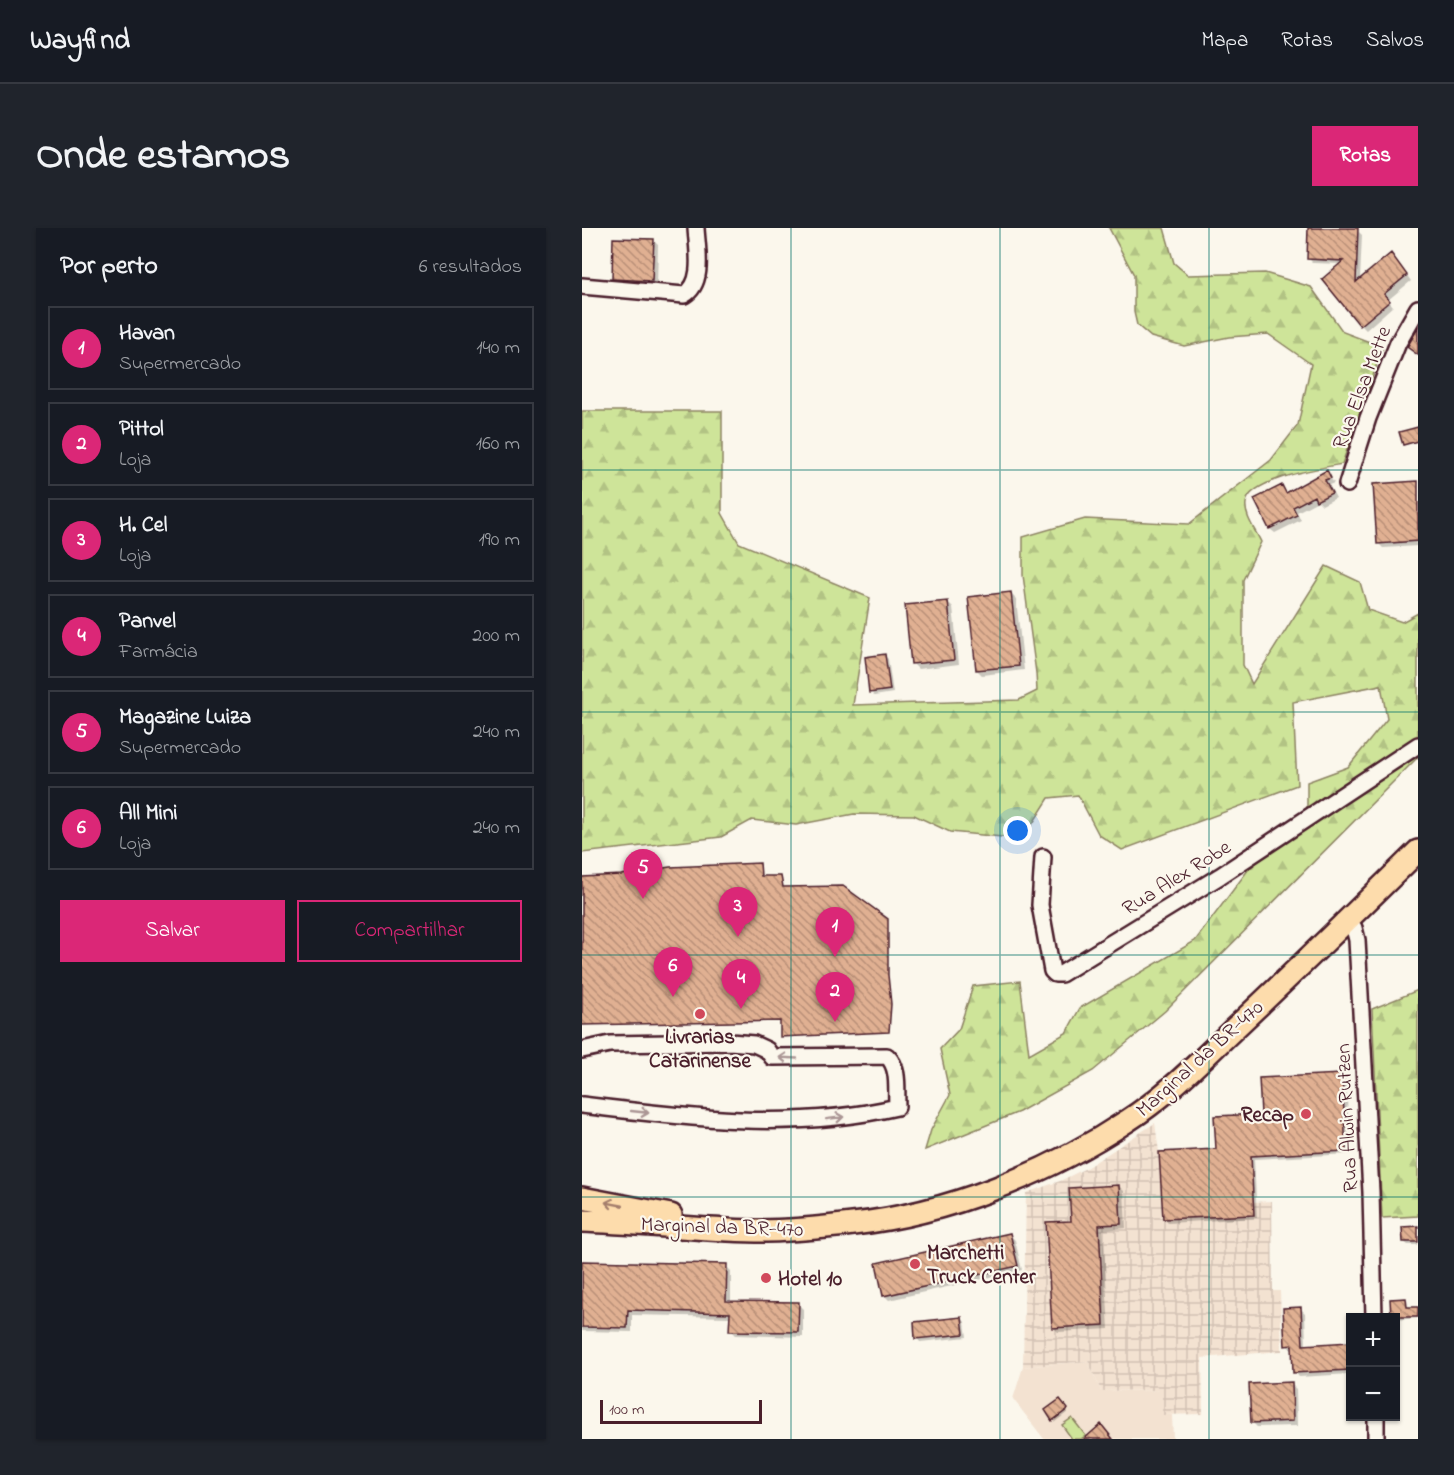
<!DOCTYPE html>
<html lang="pt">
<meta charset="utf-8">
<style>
:root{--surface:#171b24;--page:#20242c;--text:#f1f3f6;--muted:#9ea1a6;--line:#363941;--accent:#db2777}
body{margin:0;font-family:"Indie Flower",sans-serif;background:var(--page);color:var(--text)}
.controls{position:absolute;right:18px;bottom:18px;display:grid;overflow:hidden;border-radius:0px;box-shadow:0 2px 4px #0004}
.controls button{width:54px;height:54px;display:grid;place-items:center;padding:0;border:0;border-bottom:2px solid var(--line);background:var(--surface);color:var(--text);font:30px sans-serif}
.scale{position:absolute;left:18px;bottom:15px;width:162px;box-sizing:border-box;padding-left:6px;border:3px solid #4a1f2b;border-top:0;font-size:16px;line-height:21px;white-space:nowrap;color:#4a1f2b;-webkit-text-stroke:4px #fbf7ec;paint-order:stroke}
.you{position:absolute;left:436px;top:603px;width:21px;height:21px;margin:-15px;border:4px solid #fff;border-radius:50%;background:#1a73e8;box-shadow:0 0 0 9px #1a73e833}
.badge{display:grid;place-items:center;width:39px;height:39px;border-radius:50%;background:var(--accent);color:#fff;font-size:20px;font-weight:700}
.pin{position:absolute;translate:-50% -50px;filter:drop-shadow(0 2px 3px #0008)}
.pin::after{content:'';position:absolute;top:32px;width:21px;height:18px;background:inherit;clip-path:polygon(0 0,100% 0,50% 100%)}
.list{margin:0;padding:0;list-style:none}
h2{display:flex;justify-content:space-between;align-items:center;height:78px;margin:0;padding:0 24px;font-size:26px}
h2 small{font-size:20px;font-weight:400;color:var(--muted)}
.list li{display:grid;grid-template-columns:39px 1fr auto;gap:18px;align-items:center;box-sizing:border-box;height:84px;margin:0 12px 12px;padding:0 12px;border:2px solid var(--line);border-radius:0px}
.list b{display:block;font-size:22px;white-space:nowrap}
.list p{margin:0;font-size:20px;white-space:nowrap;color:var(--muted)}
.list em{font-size:20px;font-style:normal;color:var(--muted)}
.actions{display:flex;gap:12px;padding:18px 24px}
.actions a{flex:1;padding:14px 0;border:2px solid var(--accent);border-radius:0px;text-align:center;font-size:21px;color:var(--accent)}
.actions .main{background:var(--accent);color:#fff}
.map{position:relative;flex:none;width:836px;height:1211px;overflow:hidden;border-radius:0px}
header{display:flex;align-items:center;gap:36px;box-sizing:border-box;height:84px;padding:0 30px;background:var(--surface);border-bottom:2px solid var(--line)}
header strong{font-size:28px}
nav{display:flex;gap:33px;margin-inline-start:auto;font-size:21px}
.intro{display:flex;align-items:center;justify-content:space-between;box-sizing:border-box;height:144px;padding:0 36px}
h1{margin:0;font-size:42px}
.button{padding:15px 27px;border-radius:0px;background:var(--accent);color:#fff;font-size:21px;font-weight:700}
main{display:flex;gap:36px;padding:0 36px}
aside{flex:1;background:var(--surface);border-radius:0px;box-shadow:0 2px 4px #0004}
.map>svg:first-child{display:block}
</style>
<header>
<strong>Wayfind</strong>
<nav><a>Mapa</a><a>Rotas</a><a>Salvos</a></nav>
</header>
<div class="intro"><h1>Onde estamos</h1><a class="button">Rotas</a></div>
<main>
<aside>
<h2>Por perto<small>6 resultados</small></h2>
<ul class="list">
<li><span class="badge">1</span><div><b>Havan</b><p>Supermercado</p></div><em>140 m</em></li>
<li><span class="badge">2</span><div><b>Pittol</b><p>Loja</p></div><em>160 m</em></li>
<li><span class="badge">3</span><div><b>H. Cel</b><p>Loja</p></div><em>190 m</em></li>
<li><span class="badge">4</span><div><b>Panvel</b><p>Farmácia</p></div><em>200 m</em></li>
<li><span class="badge">5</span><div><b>Magazine Luiza</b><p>Supermercado</p></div><em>240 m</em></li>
<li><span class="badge">6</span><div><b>All Mini</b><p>Loja</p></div><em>240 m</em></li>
</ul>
<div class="actions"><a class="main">Salvar</a><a>Compartilhar</a></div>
</aside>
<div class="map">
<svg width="836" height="1211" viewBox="0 0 836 1211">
<defs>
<pattern id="industrial-grid" width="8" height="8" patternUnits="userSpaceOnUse" patternTransform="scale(1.5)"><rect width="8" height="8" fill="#f3e2d1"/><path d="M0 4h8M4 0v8" fill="none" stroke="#d2c1b4"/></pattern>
<pattern id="forest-firs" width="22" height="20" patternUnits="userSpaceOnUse" patternTransform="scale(1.5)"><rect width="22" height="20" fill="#cee499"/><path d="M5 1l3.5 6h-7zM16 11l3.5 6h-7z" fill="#b2c384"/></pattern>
<pattern id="building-back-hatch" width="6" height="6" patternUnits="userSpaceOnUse" patternTransform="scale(1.5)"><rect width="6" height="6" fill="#e0b092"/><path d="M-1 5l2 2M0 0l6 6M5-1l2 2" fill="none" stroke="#b88f77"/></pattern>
</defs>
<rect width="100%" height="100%" fill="#fbf7ec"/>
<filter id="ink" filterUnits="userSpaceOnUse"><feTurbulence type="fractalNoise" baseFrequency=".0167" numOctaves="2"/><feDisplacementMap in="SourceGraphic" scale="12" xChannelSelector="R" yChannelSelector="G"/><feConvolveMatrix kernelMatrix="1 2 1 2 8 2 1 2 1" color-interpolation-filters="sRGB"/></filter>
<g filter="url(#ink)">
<path fill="#f3e2d1" d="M 506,1133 L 519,1163 L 580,1162 L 580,1187 L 590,1187 L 591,1211 L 462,1211 L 431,1171 L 441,1139 Z"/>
<path fill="url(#industrial-grid)" d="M 573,895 L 577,924 L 581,991 L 672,987 L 671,974 L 690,973 L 691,1063 L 698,1063 L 700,1123 L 620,1130 L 621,1186 L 580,1187 L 580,1162 L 519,1163 L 506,1133 L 441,1139 L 444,965 L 478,953 L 504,940 Z"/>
<path fill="#cee499" stroke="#8c8262" stroke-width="1.5" d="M 490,1190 L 504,1208 L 499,1211 L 490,1211 L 480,1197 Z"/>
<path fill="url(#forest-firs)" stroke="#8c8262" stroke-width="1.5" d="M 527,0 L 582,0 L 592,35 L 606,47 L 683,45 L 729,59 L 761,104 L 801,119 L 760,236 C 739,240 667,251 664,275 C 662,288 674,303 679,314 L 661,352 L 661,437 L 670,456 L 744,338 L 778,354 L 786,382 L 820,394 L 836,385 L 836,529 L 583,783 L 511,843 L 437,884 L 343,922 L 349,902 L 368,867 L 358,821 L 377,801 L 391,758 L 438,753 L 447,826 L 484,805 L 498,780 L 613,713 L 666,642 L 725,590 L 725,554 L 766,539 L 805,491 L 799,457 L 711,474 L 715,557 L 540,622 L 517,607 L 496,567 L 467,570 L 441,611 L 368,604 L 332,587 L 272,586 L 214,597 L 170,592 L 139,609 L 0,625 L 0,183 L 140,183 L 140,285 L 157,315 L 288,370 L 271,477 L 437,472 L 455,463 L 454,445 L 441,347 L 441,309 L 503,291 L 607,296 L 689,232 L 716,197 L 729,136 L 686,106 L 647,109 L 602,118 L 569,109 L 555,97 L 552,84 L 552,47 Z
M 836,762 L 836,988 L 800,990 L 790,781 Z"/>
<path fill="#0003" d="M 728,0 L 775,2 L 780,7 L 778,52 L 813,31 L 829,53 L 806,72 L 811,78 L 784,102 L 779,97 L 759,36 L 731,35 L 726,30 Z
M 71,12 L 76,17 L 75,58 L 36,55 L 31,50 Z
M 744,244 L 752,255 L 747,257 L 754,270 L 740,277 L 736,273 L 715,284 L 719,292 L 693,305 L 688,301 L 674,272 L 700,259 L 705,266 Z
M 836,254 L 836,318 L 801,320 L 796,315 Z
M 429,366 L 434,371 L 442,442 L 400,447 L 395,442 Z
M 366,374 L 371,379 L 377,436 L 336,441 L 331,436 Z
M 303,428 L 306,431 L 311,465 L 292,468 L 289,464 Z
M 179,649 L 201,660 L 306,749 L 308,777 L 307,804 L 200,809 L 200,793 L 0,796 L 0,651 Z
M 760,848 L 764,852 L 768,926 L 672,931 L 675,990 L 586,995 L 582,991 L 635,923 L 681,887 Z
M 537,958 L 542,963 L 544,1000 L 521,1002 L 527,1101 L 476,1104 L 471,1099 L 490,995 Z
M 835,992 L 836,1017 L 826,1017 L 822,1014 L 835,1000 Z
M 428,1007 L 433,1012 L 440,1042 L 307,1072 L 302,1067 Z
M 0,1034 L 144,1038 L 149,1043 L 149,1074 L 216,1076 L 221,1081 L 221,1109 L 154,1107 L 149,1102 L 149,1089 L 50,1087 L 50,1104 L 0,1103 Z
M 810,1072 L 824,1072 L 826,1081 L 836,1080 L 836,1090 L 814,1092 L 814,1090 L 811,1089 Z
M 718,1080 L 723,1085 L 724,1118 L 768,1116 L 768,1146 L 717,1149 L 713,1144 L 712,1121 L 709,1121 L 704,1117 Z
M 380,1090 L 383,1094 L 385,1109 L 338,1114 L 335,1110 Z
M 709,1156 L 714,1161 L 715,1198 L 675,1199 L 670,1194 Z
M 480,1175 L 486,1184 L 473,1194 L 471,1192 Z"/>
<path fill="url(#building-back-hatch)" stroke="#4a1f2b" stroke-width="1.5" d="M 726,0 L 776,0 L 774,54 L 809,25 L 825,47 L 802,66 L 808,73 L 778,98 L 740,51 L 761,33 L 725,31 Z
M 31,10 L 72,11 L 70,53 L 30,51 Z
M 836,100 L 836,127 L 825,119 Z
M 836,199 L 836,213 L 821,217 L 817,204 Z
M 745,242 L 749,250 L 743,252 L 750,265 L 734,273 L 732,268 L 711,279 L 715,287 L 687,301 L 672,271 L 700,257 L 704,265 Z
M 836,253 L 836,313 L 795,316 L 791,256 Z
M 429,364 L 437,438 L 394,442 L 386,369 Z
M 366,373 L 372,432 L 329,436 L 323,377 Z
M 303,426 L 308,462 L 287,465 L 283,429 Z
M 178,635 L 179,648 L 199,648 L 201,659 L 261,658 L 306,691 L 306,747 L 309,776 L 307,804 L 198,809 L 198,793 L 0,797 L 0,649 L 39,647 L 88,639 Z
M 760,846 L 764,923 L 669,928 L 672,987 L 581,991 L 577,924 L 634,921 L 632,888 L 679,886 L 677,850 Z
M 537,957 L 539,996 L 517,997 L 522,1097 L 470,1100 L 464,994 L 489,993 L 487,960 Z
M 836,998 L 836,1014 L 821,1014 L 820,999 Z
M 428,1005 L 436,1038 L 301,1068 L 294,1035 Z
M 0,1033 L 145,1036 L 144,1073 L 217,1074 L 216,1104 L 147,1103 L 148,1085 L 46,1082 L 45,1100 L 0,1099 Z
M 824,1070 L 825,1079 L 836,1079 L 836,1089 L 809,1089 L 808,1071 Z
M 719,1079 L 721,1117 L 768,1114 L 768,1142 L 711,1145 L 710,1117 L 703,1118 L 701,1080 Z
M 380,1089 L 382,1106 L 333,1111 L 332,1094 Z
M 710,1154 L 711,1193 L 669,1195 L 667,1156 Z
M 478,1171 L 486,1181 L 470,1193 L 463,1182 Z
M 519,1196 L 531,1211 L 502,1211 Z"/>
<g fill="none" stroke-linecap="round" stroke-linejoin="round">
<defs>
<path id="minor" d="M 0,58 L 102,67 C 123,55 115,21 114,0
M 765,256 L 786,190 L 816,115 L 836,80
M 461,629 L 458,677 L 470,743 L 473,746 L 479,746 L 638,648 L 836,517
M 766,692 L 772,700 L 775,712 L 789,964 L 792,1090
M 0,822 L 28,816 L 148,814 L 172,816 L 185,822 L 190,829 L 305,828 C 318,840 314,862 315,879 C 212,903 104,890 0,877
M 794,1188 L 794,1211"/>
<path id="highway" d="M 0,970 L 89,987
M 0,993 C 58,995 116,1002 174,1003 C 206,1003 239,1000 271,996 C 364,986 467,945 545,893 C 586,867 620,831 655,798 C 716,741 776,682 836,623"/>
</defs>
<use href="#minor" stroke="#4a1f2b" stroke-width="20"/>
<use href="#highway" stroke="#4a1f2b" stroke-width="26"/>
<use href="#minor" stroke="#fbf7ec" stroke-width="15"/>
<use href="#highway" stroke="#fddcac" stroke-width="21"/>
</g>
<defs><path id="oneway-shaft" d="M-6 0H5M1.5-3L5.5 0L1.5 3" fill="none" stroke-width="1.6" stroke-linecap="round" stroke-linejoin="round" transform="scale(1.5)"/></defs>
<g stroke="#ab9695">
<use href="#oneway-shaft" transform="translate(206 830) rotate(-177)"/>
<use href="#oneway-shaft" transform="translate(58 884) rotate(6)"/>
<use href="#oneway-shaft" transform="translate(253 890) rotate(-7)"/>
</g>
<use stroke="#a47e6c" href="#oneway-shaft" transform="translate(32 976) rotate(-169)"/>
</g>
<path fill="none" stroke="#0f766e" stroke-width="1.5" stroke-opacity="0.55" d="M 209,0 L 209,1211M 418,0 L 418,1211M 627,0 L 627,1211M 0,242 L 836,242M 0,484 L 836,484M 0,727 L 836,727M 0,969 L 836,969"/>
<g fill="#d1495b" stroke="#fbf7ec" stroke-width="2">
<circle cx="118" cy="786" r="6"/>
<circle cx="724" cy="886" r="6"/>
<circle cx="333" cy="1036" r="6"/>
<circle cx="184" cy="1050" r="6"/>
</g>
<g text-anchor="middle" stroke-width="4.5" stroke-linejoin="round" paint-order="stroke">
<g font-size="21" fill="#4a1f2b" stroke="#fbf7ec">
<text transform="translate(779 159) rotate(-69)" y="7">Rua Elsa Mette</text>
<text transform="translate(594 649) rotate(-32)" y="7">Rua Alex Robe</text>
<text transform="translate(617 830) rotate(-42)" y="7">Marginal da BR-470</text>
<text transform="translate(764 890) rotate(-93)" y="7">Rua Alwin Rutzen</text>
<text transform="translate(140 998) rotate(2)" y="7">Marginal da BR-470</text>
</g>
<g font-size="21" font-weight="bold" fill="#4a1f2b" stroke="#fbf7ec" text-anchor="start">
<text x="118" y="815" text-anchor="middle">Livrarias<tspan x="118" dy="24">Catarinense</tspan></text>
<text x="712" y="893" text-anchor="end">Recap</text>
<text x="345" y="1031">Marchetti<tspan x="345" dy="24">Truck Center</tspan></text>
<text x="196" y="1057">Hotel 10</text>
</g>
</g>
</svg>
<div class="controls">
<button>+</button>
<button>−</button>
</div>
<div class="scale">100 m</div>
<div class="you"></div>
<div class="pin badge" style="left:253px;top:729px">1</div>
<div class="pin badge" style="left:253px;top:794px">2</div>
<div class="pin badge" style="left:156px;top:709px">3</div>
<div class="pin badge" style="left:159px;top:781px">4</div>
<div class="pin badge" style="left:61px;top:671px">5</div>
<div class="pin badge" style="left:91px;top:769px">6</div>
</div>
</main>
